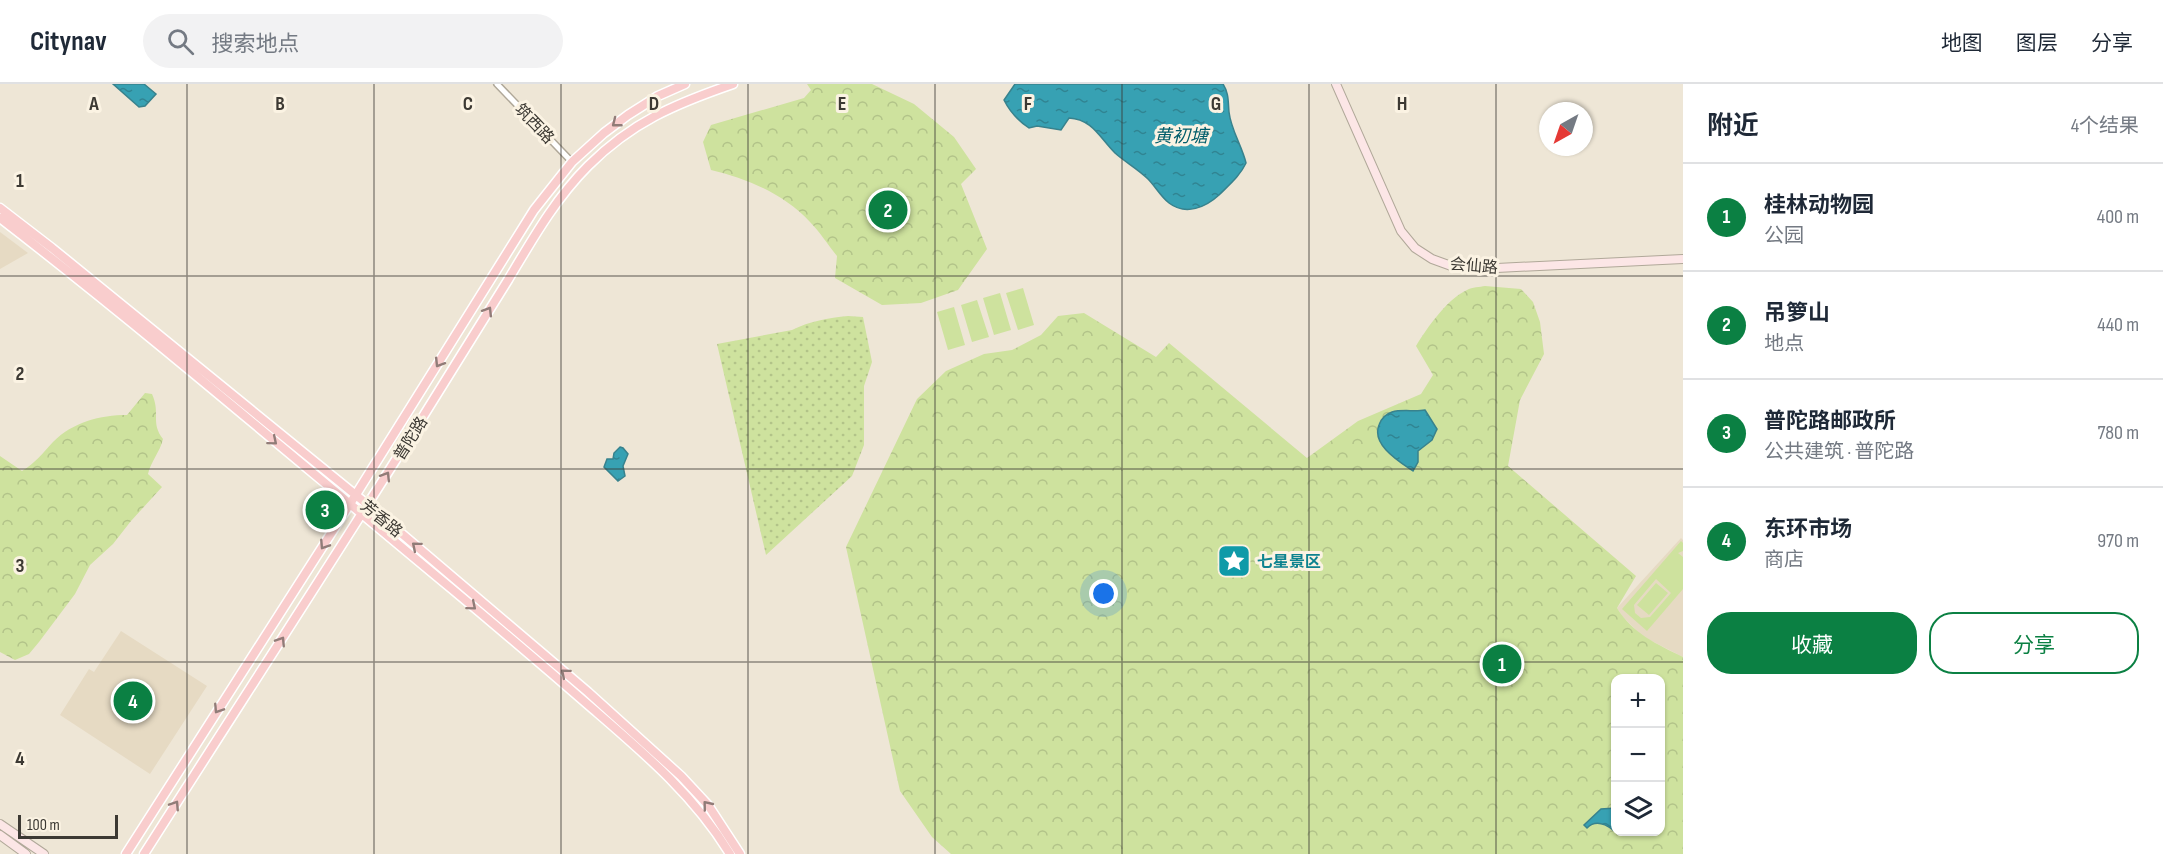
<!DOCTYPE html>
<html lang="zh">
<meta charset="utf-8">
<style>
:root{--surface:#fff;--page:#f2f2f3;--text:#1f2937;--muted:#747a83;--line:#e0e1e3;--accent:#0b8043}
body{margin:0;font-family:"Sofia Sans Condensed","Noto Sans SC",sans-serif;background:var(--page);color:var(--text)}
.controls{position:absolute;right:18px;bottom:18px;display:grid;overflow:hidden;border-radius:12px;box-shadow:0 2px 4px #0004}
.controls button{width:54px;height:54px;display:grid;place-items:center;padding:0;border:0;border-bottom:2px solid var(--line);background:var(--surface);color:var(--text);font:30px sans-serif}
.compass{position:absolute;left:1539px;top:18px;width:54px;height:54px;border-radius:50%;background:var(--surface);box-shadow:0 2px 4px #0004;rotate:220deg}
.scale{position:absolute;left:18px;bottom:15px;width:100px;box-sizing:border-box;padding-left:6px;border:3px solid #3c3933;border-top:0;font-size:16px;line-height:21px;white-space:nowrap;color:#3c3933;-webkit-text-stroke:4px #fbf3e3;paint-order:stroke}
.you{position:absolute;left:1104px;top:510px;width:21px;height:21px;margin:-15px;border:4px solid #fff;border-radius:50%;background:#1a73e8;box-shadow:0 0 0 9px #1a73e833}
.badge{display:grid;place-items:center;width:39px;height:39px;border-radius:50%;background:var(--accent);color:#fff;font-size:20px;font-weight:700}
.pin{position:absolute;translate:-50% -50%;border:3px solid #fff;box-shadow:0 2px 6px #0006}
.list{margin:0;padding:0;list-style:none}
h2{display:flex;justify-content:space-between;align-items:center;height:78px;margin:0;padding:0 24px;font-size:26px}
h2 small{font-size:20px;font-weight:400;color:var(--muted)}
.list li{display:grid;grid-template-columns:39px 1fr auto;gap:18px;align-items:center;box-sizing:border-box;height:108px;padding:0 24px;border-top:2px solid var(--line)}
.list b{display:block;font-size:22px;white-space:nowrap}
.list p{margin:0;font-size:20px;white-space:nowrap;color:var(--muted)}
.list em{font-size:20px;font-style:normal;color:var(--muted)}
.actions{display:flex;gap:12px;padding:18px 24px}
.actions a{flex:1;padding:14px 0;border:2px solid var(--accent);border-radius:24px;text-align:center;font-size:21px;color:var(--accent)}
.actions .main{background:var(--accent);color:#fff}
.icon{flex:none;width:33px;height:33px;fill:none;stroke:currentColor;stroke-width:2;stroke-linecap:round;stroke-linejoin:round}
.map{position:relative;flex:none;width:1683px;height:770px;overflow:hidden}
header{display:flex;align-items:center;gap:36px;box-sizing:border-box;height:84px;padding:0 30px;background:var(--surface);border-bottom:2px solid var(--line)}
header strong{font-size:28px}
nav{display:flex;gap:33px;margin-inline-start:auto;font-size:21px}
.search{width:420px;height:54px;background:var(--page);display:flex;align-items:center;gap:15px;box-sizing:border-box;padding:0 21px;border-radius:33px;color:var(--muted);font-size:22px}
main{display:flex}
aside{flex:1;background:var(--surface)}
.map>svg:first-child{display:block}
</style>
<header>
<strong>Citynav</strong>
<div class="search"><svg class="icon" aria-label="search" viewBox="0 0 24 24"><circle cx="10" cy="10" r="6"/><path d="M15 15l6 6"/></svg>搜索地点</div>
<nav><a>地图</a><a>图层</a><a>分享</a></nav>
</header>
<main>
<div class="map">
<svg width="1683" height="770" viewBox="0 0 1683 770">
<defs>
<pattern id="grass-dots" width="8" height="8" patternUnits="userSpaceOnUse" patternTransform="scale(1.5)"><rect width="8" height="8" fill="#cee29e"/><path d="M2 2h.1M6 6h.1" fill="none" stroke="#b2c389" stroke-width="1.8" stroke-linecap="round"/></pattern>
<pattern id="forest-crowns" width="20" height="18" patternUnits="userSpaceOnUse" patternTransform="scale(1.5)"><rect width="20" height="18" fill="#cee29e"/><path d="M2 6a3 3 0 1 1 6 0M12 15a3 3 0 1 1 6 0" fill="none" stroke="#b2c389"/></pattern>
<pattern id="water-ripples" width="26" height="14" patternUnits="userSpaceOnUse" patternTransform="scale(1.5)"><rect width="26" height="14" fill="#37a1b3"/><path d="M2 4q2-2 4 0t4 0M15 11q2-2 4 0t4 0" fill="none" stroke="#308492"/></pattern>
</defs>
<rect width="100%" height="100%" fill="#eee6d6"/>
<path fill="#e6dac3" d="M 0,148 L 28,169 L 0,185 Z
M 1681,454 L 1683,456 L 1683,573 L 1642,552 L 1623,533 L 1617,524 Z
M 121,547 L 207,602 L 150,690 L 60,631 L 89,585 L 94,588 Z"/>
<path fill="url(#grass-dots)" d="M 848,232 L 863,233 L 872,278 L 864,302 L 864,361 L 852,392 L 766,471 L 717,260 L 792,246 C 810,237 828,234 848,232 Z"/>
<path fill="url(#forest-crowns)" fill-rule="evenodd" d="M 807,0 L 872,0 L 914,20 L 954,53 L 976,85 L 961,100 L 987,165 L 958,206 L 921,219 L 882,221 L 835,194 L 837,172 C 828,161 820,148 810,138 C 784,110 748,95 711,86 L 703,58 L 711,41 L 804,14 L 811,6 Z
M 1485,202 L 1521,205 L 1533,218 L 1540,238 L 1544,270 L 1520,316 L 1508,382 L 1636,492 L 1617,524 C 1633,550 1657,560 1683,573 L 1683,770 L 951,770 L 932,753 L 900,707 L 846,463 L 917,315 L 946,287 L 984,270 L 1012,266 L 1041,251 L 1058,232 L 1084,229 L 1156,273 L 1169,259 L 1307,374 L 1358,337 L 1421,310 L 1433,291 L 1416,262 C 1427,244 1447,215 1467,206 C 1472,203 1480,203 1485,202 ZM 1616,594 L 1660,594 L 1660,748 L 1616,748 Z
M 145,309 L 152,310 C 161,330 150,338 163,355 C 160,368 151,377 148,390 L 162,403 L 131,437 L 113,460 L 90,481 L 75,510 L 39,558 L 29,570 L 15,576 L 0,568 L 0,372 L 22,387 C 35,379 43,369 53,358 C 73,338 100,331 127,331 Z"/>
<path fill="#cee29e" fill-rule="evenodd" d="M 1023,204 L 1034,241 L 1018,246 L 1006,209 Z
M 1000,209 L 1011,246 L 994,251 L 983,214 Z
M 977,216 L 989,253 L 972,258 L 961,221 Z
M 954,223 L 965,261 L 948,266 L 937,228 Z
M 1681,457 L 1683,459 L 1683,467 L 1678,469 L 1683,473 L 1683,505 L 1647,547 L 1622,525 ZM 1656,495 L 1671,509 L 1650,533 L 1641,534 L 1635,529 L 1634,521 Z
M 1656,499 L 1668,509 L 1649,531 L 1637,521 Z"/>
<path fill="url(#water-ripples)" stroke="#38828d" stroke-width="1.5" d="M 113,0 L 144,0 L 156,10 L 145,22 L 139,23 Z
M 1015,0 L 1223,0 C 1229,9 1228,18 1229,28 C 1231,46 1242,62 1246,79 C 1240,92 1229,101 1219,111 C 1206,123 1186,132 1169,119 C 1161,113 1155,102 1148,95 C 1138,85 1125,78 1115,69 C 1100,54 1092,35 1069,34 L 1061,46 L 1037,42 L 1029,44 C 1017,36 1010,28 1004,16 Z
M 1425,326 L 1437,345 L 1432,356 L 1418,367 L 1418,378 L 1413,387 C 1400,378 1371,361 1379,341 C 1381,335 1386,330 1392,328 C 1402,325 1415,328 1425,326 Z
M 620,363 L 623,364 L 628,370 L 623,382 L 625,392 L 618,397 L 604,383 L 607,375 L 613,375 L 614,369 Z
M 1615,724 L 1615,745 L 1613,746 C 1604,739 1595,736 1587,744 L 1584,741 L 1601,725 Z"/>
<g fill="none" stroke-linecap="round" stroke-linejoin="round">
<defs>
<path id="street" d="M 497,0 L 572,78"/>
<path id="secondary" d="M 1336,0 L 1401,147 L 1415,164 L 1432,175 L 1454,183 L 1497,184 L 1683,175
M 0,740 L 44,770
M 0,751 L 26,770"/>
<path id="primary" d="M 0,124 L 52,164 L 368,421 L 588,608 L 681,692 L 708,721 L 740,770
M 0,134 C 154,253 302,381 452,505 C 500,545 547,585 593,625 C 644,669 695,712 730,770
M 126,770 L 355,412 L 534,126 L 572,78 L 604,49 L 628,31 L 658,12 L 685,0
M 144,770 C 237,624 332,478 424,331 C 452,286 480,241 508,196 C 532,156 555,115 588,82 C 632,38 675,20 733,0"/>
</defs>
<use href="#street" stroke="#b0a899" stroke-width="8"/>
<use href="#secondary" stroke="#b0a899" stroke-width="10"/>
<use href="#primary" stroke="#fff" stroke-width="11"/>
<use href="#street" stroke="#fff" stroke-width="5"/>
<use href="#secondary" stroke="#fce6e6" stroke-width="8"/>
<use href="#primary" stroke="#f9cdcd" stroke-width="8"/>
</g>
<defs><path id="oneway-chevron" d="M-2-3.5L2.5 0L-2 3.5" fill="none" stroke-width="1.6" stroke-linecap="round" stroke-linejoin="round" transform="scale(1.5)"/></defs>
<g stroke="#917c78">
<use href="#oneway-chevron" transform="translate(616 39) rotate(142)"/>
<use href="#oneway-chevron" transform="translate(488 227) rotate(-58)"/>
<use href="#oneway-chevron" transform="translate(439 279) rotate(122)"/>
<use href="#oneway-chevron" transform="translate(273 357) rotate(40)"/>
<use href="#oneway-chevron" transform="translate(386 392) rotate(-58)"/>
<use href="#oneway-chevron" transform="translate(324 461) rotate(123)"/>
<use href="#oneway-chevron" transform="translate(416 462) rotate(-140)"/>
<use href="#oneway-chevron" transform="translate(472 522) rotate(40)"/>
<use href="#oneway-chevron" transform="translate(281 557) rotate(-57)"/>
<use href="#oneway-chevron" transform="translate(565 589) rotate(-140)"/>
<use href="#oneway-chevron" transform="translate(218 625) rotate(123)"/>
<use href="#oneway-chevron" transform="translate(175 721) rotate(-57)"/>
<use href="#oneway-chevron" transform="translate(707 721) rotate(-129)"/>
</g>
<path fill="none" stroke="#3c3933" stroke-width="1.5" stroke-opacity="0.55" d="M 187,0 L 187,770M 374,0 L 374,770M 561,0 L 561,770M 748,0 L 748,770M 935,0 L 935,770M 1122,0 L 1122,770M 1309,0 L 1309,770M 1496,0 L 1496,770M 0,192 L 1683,192M 0,385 L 1683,385M 0,578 L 1683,578"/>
<defs>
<symbol id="sight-square" viewBox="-11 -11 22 22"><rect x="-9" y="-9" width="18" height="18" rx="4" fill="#0f9aa8" stroke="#fbf3e3"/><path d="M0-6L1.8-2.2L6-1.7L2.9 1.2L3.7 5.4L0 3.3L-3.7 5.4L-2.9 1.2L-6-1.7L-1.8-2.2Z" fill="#fff"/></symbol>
</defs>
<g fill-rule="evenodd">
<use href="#sight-square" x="1215" y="458" width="38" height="38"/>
</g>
<g text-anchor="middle" stroke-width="6" stroke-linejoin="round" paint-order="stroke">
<g font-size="16" fill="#3c3933" stroke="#fbf3e3">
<text transform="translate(535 39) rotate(46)" y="6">筑西路</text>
<text transform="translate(1474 181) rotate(5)" y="6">会仙路</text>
<text transform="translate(410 354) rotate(-58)" y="6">普陀路</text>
<text transform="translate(382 434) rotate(39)" y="6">芳香路</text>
</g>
<g font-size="16" font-weight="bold" fill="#0d838f" stroke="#fbf3e3" text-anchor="start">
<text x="1257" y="483">七星景区</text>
</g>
<g font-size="18" font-style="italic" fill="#005d6a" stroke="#fbf3e3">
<text x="1181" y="58">黄初塘</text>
</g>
</g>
<g font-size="20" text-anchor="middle" font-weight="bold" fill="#3c3933" stroke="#fbf3e3" stroke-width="6" stroke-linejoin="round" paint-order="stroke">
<text x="94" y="26">A</text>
<text x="280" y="26">B</text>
<text x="468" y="26">C</text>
<text x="654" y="26">D</text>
<text x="842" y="26">E</text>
<text x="1028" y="26">F</text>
<text x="1216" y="26">G</text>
<text x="1402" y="26">H</text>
<text x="20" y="103">1</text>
<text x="20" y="296">2</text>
<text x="20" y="488">3</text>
<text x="20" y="681">4</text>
</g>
</svg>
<div class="controls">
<button>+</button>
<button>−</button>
<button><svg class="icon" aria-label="layers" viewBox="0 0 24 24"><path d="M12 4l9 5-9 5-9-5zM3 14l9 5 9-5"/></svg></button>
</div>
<svg class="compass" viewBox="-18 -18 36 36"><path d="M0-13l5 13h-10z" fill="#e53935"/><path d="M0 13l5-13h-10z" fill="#747a83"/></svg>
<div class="scale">100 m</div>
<div class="you"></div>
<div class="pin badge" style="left:1502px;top:580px">1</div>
<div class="pin badge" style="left:888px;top:126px">2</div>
<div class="pin badge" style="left:325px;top:426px">3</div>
<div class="pin badge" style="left:133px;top:617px">4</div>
</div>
<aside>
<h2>附近<small>4个结果</small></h2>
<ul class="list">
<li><span class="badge">1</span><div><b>桂林动物园</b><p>公园</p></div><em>400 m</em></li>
<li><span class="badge">2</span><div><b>吊箩山</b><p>地点</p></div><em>440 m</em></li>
<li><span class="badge">3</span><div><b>普陀路邮政所</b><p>公共建筑 · 普陀路</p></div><em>780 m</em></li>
<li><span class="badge">4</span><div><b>东环市场</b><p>商店</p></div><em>970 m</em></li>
</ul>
<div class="actions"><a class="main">收藏</a><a>分享</a></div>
</aside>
</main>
